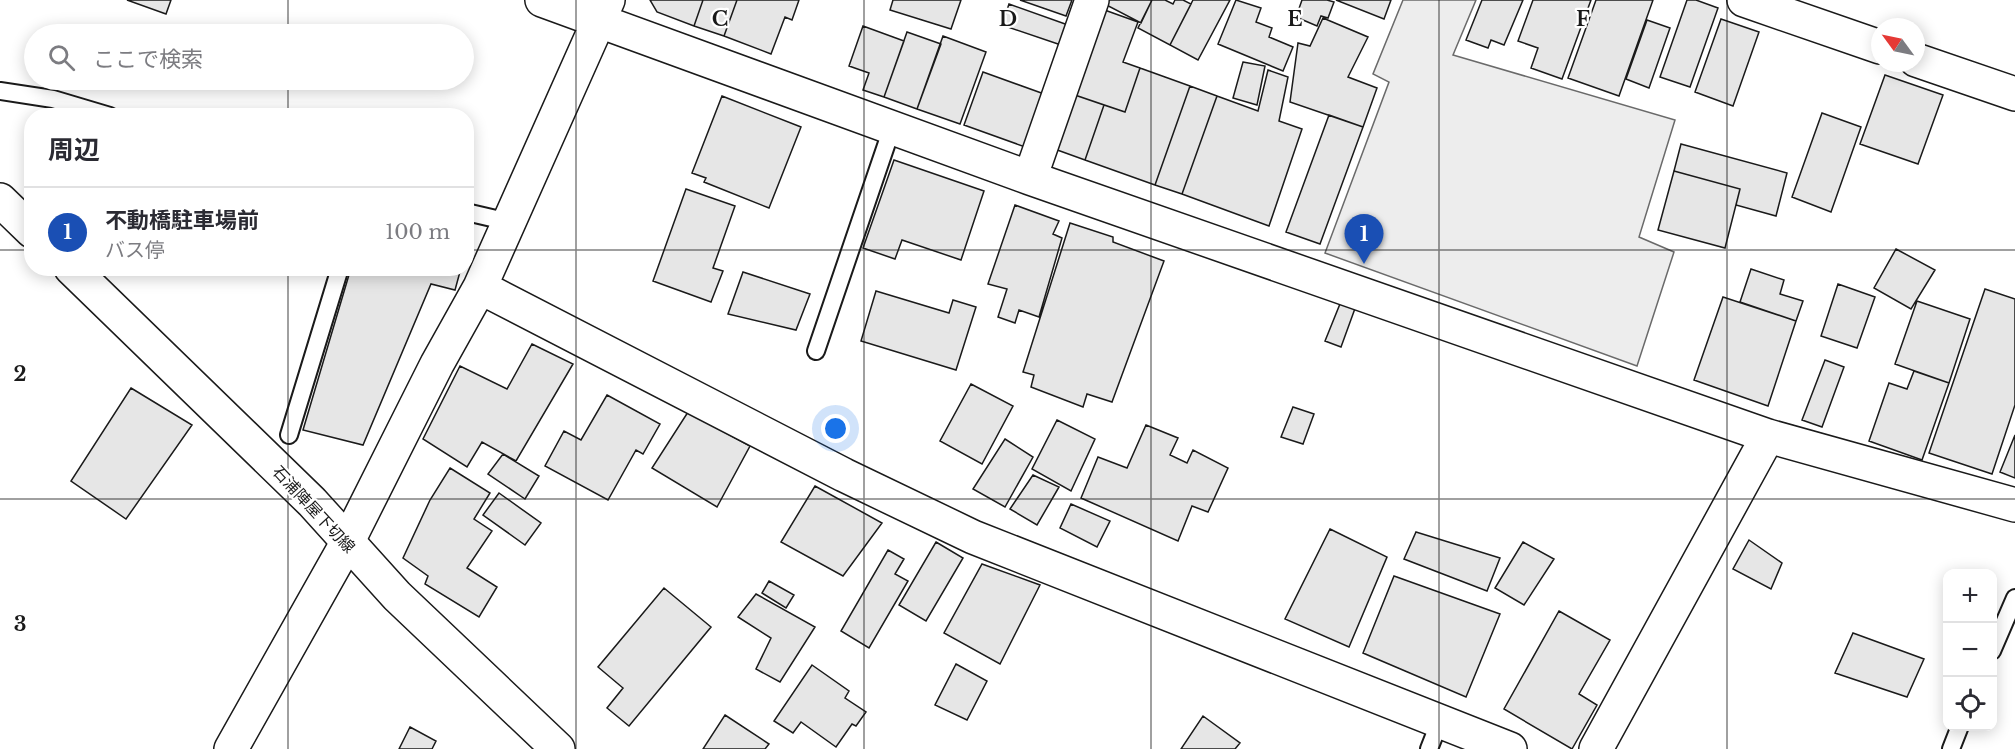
<!DOCTYPE html>
<html lang="ja">
<meta charset="utf-8">
<style>
:root{--surface:#fff;--page:#f7f7f7;--text:#2b2b33;--muted:#7c7c81;--line:#e1e1e2;--accent:#0f766e}
body{margin:0;font-family:"Libre Baskerville","Noto Sans JP",serif;background:var(--page);color:var(--text)}
.controls{position:absolute;right:18px;bottom:18px;display:grid;overflow:hidden;border-radius:12px;box-shadow:0 3px 15px #0003}
.controls button{width:54px;height:54px;display:grid;place-items:center;padding:0;border:0;border-bottom:2px solid var(--line);background:var(--surface);color:var(--text);font:30px sans-serif}
.compass{position:absolute;left:1871px;top:18px;width:54px;height:54px;border-radius:50%;background:var(--surface);box-shadow:0 3px 15px #0003;rotate:303deg}
.you{position:absolute;left:836px;top:429px;width:21px;height:21px;margin:-15px;border:4px solid #fff;border-radius:50%;background:#1a73e8;box-shadow:0 0 0 9px #1a73e833}
.badge{display:grid;place-items:center;width:39px;height:39px;border-radius:50%;background:var(--accent);color:#fff;font-size:20px;font-weight:700}
.pin{position:absolute;translate:-50% -50px;filter:drop-shadow(0 2px 3px #0008)}
.pin::after{content:'';position:absolute;top:32px;width:21px;height:18px;background:inherit;clip-path:polygon(0 0,100% 0,50% 100%)}
.list{margin:0;padding:0;list-style:none}
h2{display:flex;justify-content:space-between;align-items:center;height:78px;margin:0;padding:0 24px;font-size:26px}
h2 small{font-size:20px;font-weight:400;color:var(--muted)}
.list li{display:grid;grid-template-columns:39px 1fr auto;gap:18px;align-items:center;box-sizing:border-box;height:90px;padding:0 24px;border-top:2px solid var(--line)}
.list b{display:block;font-size:22px;white-space:nowrap}
.list p{margin:0;font-size:20px;white-space:nowrap;color:var(--muted)}
.list em{font-size:20px;font-style:normal;color:var(--muted)}
.icon{flex:none;width:33px;height:33px;fill:none;stroke:currentColor;stroke-width:2;stroke-linecap:round;stroke-linejoin:round}
.map{position:relative;flex:none;width:2015px;height:749px;overflow:hidden}
.search{position:absolute;background:var(--surface);box-shadow:0 3px 15px #0003;left:24px;top:24px;width:450px;height:66px;display:flex;align-items:center;gap:15px;box-sizing:border-box;padding:0 21px;border-radius:33px;color:var(--muted);font-size:22px}
.panel{position:absolute;background:var(--surface);box-shadow:0 3px 15px #0003;left:24px;top:108px;width:450px;height:168px;border-radius:24px}
.map>svg:first-child{display:block}
</style>
<div class="map">
<svg width="2015" height="749" viewBox="0 0 2015 749">
<rect width="100%" height="100%" fill="#fff"/>
<path fill="#ededed" stroke="#6a6a6a" stroke-width="1.5" d="M 1403,0 L 1476,0 L 1453,55 L 1675,120 L 1639,237 L 1674,252 L 1637,366 L 1325,253 L 1389,82 L 1373,74 Z"/>
<path fill="#e6e6e6" stroke="#1a1a1a" stroke-width="1.5" d="M 127,0 L 171,0 L 166,14 Z
M 650,0 L 703,0 L 694,26 L 657,12 Z
M 703,0 L 737,0 L 724,36 L 694,26 Z
M 737,0 L 799,0 L 792,20 L 785,17 L 771,54 L 724,36 Z
M 893,0 L 961,0 L 951,29 L 890,10 Z
M 1020,0 L 1072,0 L 1066,16 Z
M 1097,0 L 1152,0 L 1141,23 Z
M 1152,0 L 1165,0 L 1173,4 L 1175,0 L 1183,0 L 1191,4 L 1170,45 L 1138,28 Z
M 1193,0 L 1230,0 L 1198,60 L 1170,45 Z
M 1236,0 L 1261,8 L 1256,22 L 1272,28 L 1269,37 L 1293,47 L 1283,71 L 1218,44 Z
M 1302,0 L 1327,0 L 1334,2 L 1328,18 L 1321,16 L 1317,26 L 1296,17 Z
M 1336,0 L 1391,0 L 1384,19 Z
M 1482,0 L 1523,0 L 1504,45 L 1491,40 L 1488,48 L 1466,40 Z
M 1533,0 L 1591,0 L 1562,79 L 1531,68 L 1538,48 L 1518,41 Z
M 1596,0 L 1653,0 L 1619,96 L 1568,78 Z
M 1687,0 L 1696,0 L 1718,8 L 1690,87 L 1660,77 Z
M 1009,4 L 1068,25 L 1061,45 L 1002,25 Z
M 1099,8 L 1138,22 L 1123,62 L 1140,68 L 1125,112 L 1069,93 Z
M 1323,18 L 1368,37 L 1348,77 L 1377,88 L 1363,127 L 1290,102 L 1298,43 L 1310,46 Z
M 1721,19 L 1759,32 L 1733,106 L 1695,92 Z
M 1647,20 L 1670,28 L 1649,88 L 1626,79 Z
M 863,26 L 904,41 L 884,97 L 863,90 L 869,73 L 849,66 Z
M 907,32 L 941,44 L 917,109 L 884,97 Z
M 943,36 L 986,52 L 960,124 L 917,109 Z
M 1243,62 L 1265,66 L 1257,105 L 1233,98 Z
M 1140,68 L 1190,86 L 1155,185 L 1085,160 L 1104,105 L 1125,112 Z
M 1268,70 L 1288,77 L 1279,121 L 1302,129 L 1269,226 L 1182,194 L 1217,96 L 1258,111 Z
M 983,72 L 1047,95 L 1028,148 L 964,125 Z
M 1885,75 L 1943,95 L 1918,164 L 1860,144 Z
M 1190,86 L 1217,96 L 1182,194 L 1155,185 Z
M 1069,93 L 1104,105 L 1085,160 L 1049,147 Z
M 722,96 L 801,127 L 769,208 L 704,182 L 706,178 L 692,173 Z
M 1822,113 L 1861,127 L 1831,212 L 1792,197 Z
M 1329,115 L 1363,127 L 1320,244 L 1286,232 Z
M 1681,144 L 1787,173 L 1776,216 L 1736,205 L 1740,189 L 1674,171 Z
M 894,160 L 984,191 L 961,260 L 902,240 L 895,259 L 863,248 Z
M 1674,171 L 1740,189 L 1725,248 L 1658,230 Z
M 686,189 L 735,206 L 713,268 L 723,271 L 711,302 L 653,281 Z
M 1015,205 L 1059,221 L 1053,234 L 1062,238 L 1039,317 L 1019,310 L 1015,323 L 998,317 L 1007,289 L 988,284 Z
M 1070,223 L 1113,237 L 1113,242 L 1164,261 L 1112,402 L 1087,394 L 1083,407 L 1031,387 L 1034,375 L 1023,372 Z
M 1896,249 L 1935,270 L 1911,309 L 1874,288 Z
M 351,268 L 461,268 L 455,290 L 431,284 L 363,445 L 303,430 Z
M 1751,269 L 1784,280 L 1780,294 L 1803,301 L 1796,321 L 1740,302 Z
M 743,272 L 810,294 L 796,330 L 728,314 Z
M 1838,284 L 1875,297 L 1857,348 L 1821,336 Z
M 1985,289 L 2015,299 L 2015,405 L 1992,474 L 1929,453 Z
M 876,291 L 949,313 L 953,300 L 976,307 L 956,370 L 861,341 Z
M 1723,297 L 1796,321 L 1768,406 L 1694,380 Z
M 1342,299 L 1357,303 L 1341,347 L 1325,341 Z
M 1917,301 L 1970,319 L 1949,383 L 1895,364 Z
M 532,344 L 573,364 L 516,461 L 482,442 L 467,467 L 423,439 L 460,366 L 507,389 Z
M 1825,360 L 1844,367 L 1822,427 L 1802,420 Z
M 1914,371 L 1949,383 L 1922,460 L 1869,441 L 1889,383 L 1907,389 Z
M 971,384 L 1013,406 L 982,464 L 940,441 Z
M 131,388 L 192,425 L 126,519 L 71,481 Z
M 607,395 L 660,424 L 643,454 L 636,450 L 608,500 L 545,466 L 564,431 L 581,440 Z
M 1293,407 L 1314,414 L 1303,444 L 1281,437 Z
M 688,412 L 750,446 L 717,507 L 652,468 Z
M 1057,420 L 1095,439 L 1071,491 L 1032,469 Z
M 1146,425 L 1178,438 L 1170,455 L 1187,463 L 1193,450 L 1228,468 L 1208,512 L 1192,506 L 1178,541 L 1081,498 L 1098,457 L 1127,468 Z
M 2015,435 L 2015,478 L 2000,472 Z
M 1005,439 L 1033,457 L 1005,507 L 973,489 Z
M 503,454 L 539,476 L 525,499 L 488,474 Z
M 450,468 L 490,493 L 474,519 L 492,531 L 467,568 L 497,587 L 479,617 L 425,584 L 428,576 L 403,558 L 430,500 Z
M 1033,475 L 1059,487 L 1037,525 L 1010,509 Z
M 815,486 L 882,523 L 843,576 L 781,542 Z
M 499,493 L 541,523 L 525,545 L 483,515 Z
M 1071,504 L 1110,521 L 1097,547 L 1060,528 Z
M 1330,529 L 1387,557 L 1349,647 L 1285,619 Z
M 1416,532 L 1500,558 L 1487,591 L 1404,559 Z
M 1749,540 L 1782,563 L 1771,589 L 1733,569 Z
M 936,542 L 963,558 L 926,621 L 899,605 Z
M 1523,542 L 1554,559 L 1524,605 L 1495,588 Z
M 888,550 L 904,559 L 895,574 L 908,581 L 869,648 L 841,631 Z
M 982,564 L 1040,585 L 1000,664 L 944,633 Z
M 1394,576 L 1500,614 L 1466,697 L 1363,653 Z
M 769,581 L 794,595 L 786,608 L 762,593 Z
M 664,588 L 711,627 L 629,726 L 607,708 L 623,688 L 598,667 Z
M 756,594 L 815,627 L 780,682 L 756,669 L 771,638 L 738,617 Z
M 1559,611 L 1610,640 L 1579,694 L 1597,705 L 1572,749 L 1504,709 Z
M 1853,633 L 1924,659 L 1907,697 L 1835,673 Z
M 956,664 L 987,681 L 967,720 L 935,705 Z
M 812,665 L 849,691 L 845,698 L 866,712 L 856,726 L 852,724 L 836,747 L 801,722 L 793,733 L 774,721 Z
M 725,715 L 769,744 L 765,749 L 703,749 Z
M 1203,716 L 1240,743 L 1235,749 L 1181,749 Z
M 410,727 L 436,741 L 432,749 L 399,749 Z"/>
<g fill="none" stroke-linecap="round" stroke-linejoin="round">
<defs>
<path id="lane" d="M 0,91 L 53,99 L 110,116
M 466,212 L 509,222
M 816,351 L 892,128
M 289,435 L 340,268
M 1992,651 L 2015,598
M 1429,749 L 1440,721
M 1951,749 L 1960,726"/>
<path id="street" d="M 542,0 L 1030,178 L 1768,436 L 2015,505
M 1744,0 L 1880,47
M 1916,60 L 2015,94
M 1030,178 L 1092,0
M 480,287 L 844,475 L 973,537 L 1510,749
M 231,749 L 347,543 L 437,364 L 480,287 L 608,0
M 1596,749 L 1768,436"/>
<path id="secondary" d="M 0,200 L 32,231
M 71,268 L 312,502 L 397,596 L 558,749"/>
</defs>
<use href="#lane" stroke="#1a1a1a" stroke-width="20"/>
<use href="#street" stroke="#1a1a1a" stroke-width="36"/>
<use href="#secondary" stroke="#1a1a1a" stroke-width="36"/>
<use href="#lane" stroke="#fff" stroke-width="16"/>
<use href="#street" stroke="#fff" stroke-width="33"/>
<use href="#secondary" stroke="#fff" stroke-width="33"/>
</g>
<path fill="none" stroke="#1a1a1a" stroke-width="1.5" stroke-opacity="0.55" d="M 288,0 L 288,34M 576,0 L 576,749M 864,0 L 864,749M 1151,0 L 1151,749M 1439,0 L 1439,749M 1727,0 L 1727,749M 288,80 L 288,116M 0,250 L 32,250M 466,250 L 2015,250M 288,268 L 288,749M 0,499 L 2015,499"/>
<g text-anchor="middle" stroke-width="4.5" stroke-linejoin="round" paint-order="stroke">
<g font-size="16" fill="#1a1a1a" stroke="#fff">
<text transform="translate(314 509) rotate(47)" y="6">石浦陣屋下切線</text>
</g>
</g>
<g font-size="20" text-anchor="middle" font-weight="bold" fill="#1a1a1a" stroke="#fff" stroke-width="4.5" stroke-linejoin="round" paint-order="stroke">
<text x="720" y="26">C</text>
<text x="1008" y="26">D</text>
<text x="1295" y="26">E</text>
<text x="1583" y="26">F</text>
<text x="20" y="381">2</text>
<text x="20" y="631">3</text>
</g>
</svg>
<div class="controls">
<button>+</button>
<button>−</button>
<button><svg class="icon" aria-label="locate" viewBox="0 0 24 24"><circle cx="12" cy="12" r="6"/><path d="M12 2v4M12 18v4M2 12h4M18 12h4"/></svg></button>
</div>
<svg class="compass" viewBox="-18 -18 36 36"><path d="M0-13l5 13h-10z" fill="#e53935"/><path d="M0 13l5-13h-10z" fill="#7c7c81"/></svg>
<div class="you"></div>
<div class="pin badge" style="left:1364px;top:264px;background:#1a4fb4">1</div>
<div class="search"><svg class="icon" aria-label="search" viewBox="0 0 24 24"><circle cx="10" cy="10" r="6"/><path d="M15 15l6 6"/></svg>ここで検索</div>
<section class="panel">
<h2>周辺<small></small></h2>
<ul class="list">
<li><span class="badge" style="background:#1a4fb4">1</span><div><b>不動橋駐車場前</b><p>バス停</p></div><em>100 m</em></li>
</ul>
</section>
</div>
